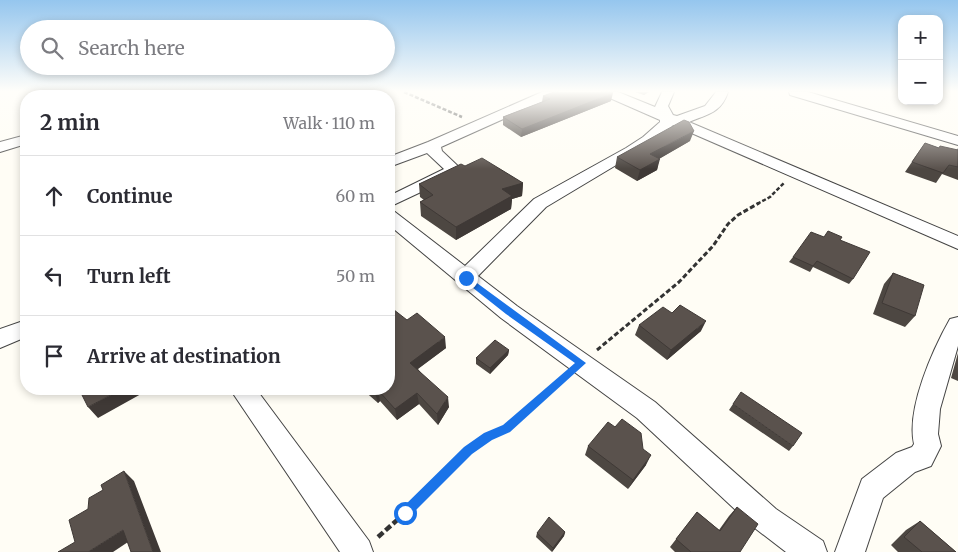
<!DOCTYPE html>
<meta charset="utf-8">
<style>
:root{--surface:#fff;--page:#f2f2f3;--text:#2b2b33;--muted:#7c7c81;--line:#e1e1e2}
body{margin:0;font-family:Merriweather,serif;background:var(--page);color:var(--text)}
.controls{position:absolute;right:15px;top:15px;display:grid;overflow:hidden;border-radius:10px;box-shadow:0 2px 8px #0003}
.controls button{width:45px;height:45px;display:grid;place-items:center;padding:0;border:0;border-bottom:1px solid var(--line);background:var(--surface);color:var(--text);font:25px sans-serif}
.stop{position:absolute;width:15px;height:15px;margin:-11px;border:4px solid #1a73e8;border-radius:50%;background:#fff}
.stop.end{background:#1a73e8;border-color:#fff;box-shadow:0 1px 5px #0008}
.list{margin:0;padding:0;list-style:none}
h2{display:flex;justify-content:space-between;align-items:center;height:65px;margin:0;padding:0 20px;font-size:21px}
h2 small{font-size:16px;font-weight:400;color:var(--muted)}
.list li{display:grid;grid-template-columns:32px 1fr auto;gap:15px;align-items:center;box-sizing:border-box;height:80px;padding:0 20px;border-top:1px solid var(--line)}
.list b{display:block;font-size:19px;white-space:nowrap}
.list em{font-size:16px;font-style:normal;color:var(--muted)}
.icon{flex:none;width:28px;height:28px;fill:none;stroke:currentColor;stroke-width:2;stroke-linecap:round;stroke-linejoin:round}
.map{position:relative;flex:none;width:958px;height:552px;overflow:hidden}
.search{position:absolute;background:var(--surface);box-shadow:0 2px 8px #0003;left:20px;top:20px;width:375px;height:55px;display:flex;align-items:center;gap:12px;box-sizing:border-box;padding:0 18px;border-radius:28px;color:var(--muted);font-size:19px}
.panel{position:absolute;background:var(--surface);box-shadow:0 2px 8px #0003;left:20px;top:90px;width:375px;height:305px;border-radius:20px}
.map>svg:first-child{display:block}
</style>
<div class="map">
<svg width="958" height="552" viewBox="0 0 958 552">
<rect width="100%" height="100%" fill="#fffdf5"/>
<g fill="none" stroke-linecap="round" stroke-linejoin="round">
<defs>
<path id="minor" d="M 36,92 L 48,92 L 52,96 L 39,96 Z
M 169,92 L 189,92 L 182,96 L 161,96 L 163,93 Z
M 220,92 L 234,92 L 239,96 L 224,96 Z
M 542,92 L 558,92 L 557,95 L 441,147 L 442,151 L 461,169 L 457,175 L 389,207 L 389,196 L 444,169 L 427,153 L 389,167 L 389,157 L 428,142 Z
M 602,92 L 618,92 L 655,107 L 662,92 L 674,92 L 668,106 L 673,115 L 677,116 L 705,106 L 716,92 L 728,92 C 721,113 708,114 689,122 L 958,236 L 958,249 L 673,125 L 666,134 L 653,143 L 546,207 L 478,276 L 517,306 L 655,402 L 776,509 L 823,541 L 827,552 L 786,552 L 756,529 L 637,418 L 501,318 L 389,225 L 389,210 L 395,212 L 465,266 L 534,199 L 626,148 L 643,137 L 660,122 L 660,120 L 603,95 Z
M 789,92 L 808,92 L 958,136 L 958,145 L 790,95 Z
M 26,135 L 26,144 L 0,152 L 0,142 Z
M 958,317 L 958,346 L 940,409 L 938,434 L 941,446 L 931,466 L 915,472 L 883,498 L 865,552 L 835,552 L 862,479 L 896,453 L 912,447 L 914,444 C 906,409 933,349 950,319 Z
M 26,320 L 26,337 L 0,348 L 0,329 Z
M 230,389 L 256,389 L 369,541 L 373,552 L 340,552 Z"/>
</defs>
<use href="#minor" stroke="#444" stroke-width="2"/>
<path stroke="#333" stroke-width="2.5" stroke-dasharray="4 2" stroke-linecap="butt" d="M 404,92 L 462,117
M 757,204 L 770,197 L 785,182"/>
<path stroke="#333" stroke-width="3" stroke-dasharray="5 2.5" stroke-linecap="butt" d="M 597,350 L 679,282 L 713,246 L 728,224 L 738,215 L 759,203"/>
<path stroke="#333" stroke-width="4.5" stroke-dasharray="7 3" stroke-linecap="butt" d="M 378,537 L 405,513 L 468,450 L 488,436 L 507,429 L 565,376"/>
<use href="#minor" fill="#fff" fill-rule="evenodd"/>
</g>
<path fill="#4d4742" d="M 295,92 L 363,92 L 351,96 L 348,94 L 343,96 L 304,96 Z
M 635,92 L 649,92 L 644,95 Z
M 543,96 L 611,101 L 521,137 L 503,125 L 503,117 L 542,102 Z
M 690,141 L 659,159 L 657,170 L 637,181 L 615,168 L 617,157 Z
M 925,143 L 939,148 L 957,150 L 958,148 L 958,180 L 942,174 L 936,183 L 905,172 Z
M 465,166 L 523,183 L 522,196 L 512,199 L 511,209 L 456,240 L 421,216 L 420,202 L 424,200 L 420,197 L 419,184 Z
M 840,240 L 853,279 L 849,284 L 813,267 L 810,272 L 789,262 L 793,257 Z
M 893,273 L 915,316 L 905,327 L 873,314 L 884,284 Z
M 672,313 L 701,331 L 667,360 L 635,335 L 639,325 Z
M 407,320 L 446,348 L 418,369 L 449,407 L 438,425 L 419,404 L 397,420 L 380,401 L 378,403 L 362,389 L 389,389 Z
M 509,350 L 508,355 L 490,374 L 476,364 L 476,358 Z
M 958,353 L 958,381 L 951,378 Z
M 733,404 L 793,446 L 789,451 L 729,410 Z
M 588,446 L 643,449 L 646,465 L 628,489 L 585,455 Z
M 737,507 L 740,552 L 675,552 L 670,547 L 697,512 L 719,530 L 729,516 Z
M 920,521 L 956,552 L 898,552 L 891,545 L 906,530 Z
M 565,532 L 564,536 L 552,552 L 536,537 L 537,533 Z"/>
<path fill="#3f3936" d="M 335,92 L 347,92 L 348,94 L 343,96 L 324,96 Z
M 350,92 L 363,92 L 351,96 Z
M 613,93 L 611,101 L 521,137 L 522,129 Z
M 694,131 L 690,141 L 648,165 L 650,154 Z
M 389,144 L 390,154 L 389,155 Z
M 660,159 L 657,170 L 637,181 L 640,170 Z
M 523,183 L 522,196 L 512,199 L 511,209 L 456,240 L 456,227 L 502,189 Z
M 706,321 L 701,331 L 667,360 L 671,350 Z
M 445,337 L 446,348 L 412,373 L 410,363 Z
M 509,350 L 508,355 L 490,374 L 490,368 Z
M 122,389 L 150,389 L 98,418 L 88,407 Z
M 378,390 L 380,401 L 378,403 L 375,393 Z
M 417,393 L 419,404 L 397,420 L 395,409 Z
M 448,397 L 449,407 L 438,425 L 437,414 Z
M 651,455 L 646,465 L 628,489 L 633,480 Z
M 124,471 L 134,481 L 161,552 L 153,552 Z
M 123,530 L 134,538 L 113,552 L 88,552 Z
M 565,532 L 564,536 L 552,552 L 553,548 Z"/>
<path fill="#5a524d" stroke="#3f3936" d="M 309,92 L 335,92 L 324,96 L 318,93 L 315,95 Z
M 554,92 L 609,92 L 613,93 L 522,129 L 503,117 L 550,99 L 543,96 Z
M 684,120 L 689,122 L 694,131 L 650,154 L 660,159 L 640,170 L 617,157 Z
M 925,143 L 939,148 L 940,146 L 958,150 L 958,167 L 949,165 L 943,173 L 912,162 Z
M 482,158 L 523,183 L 502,189 L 512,196 L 456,227 L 420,202 L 433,195 L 419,184 L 461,164 L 465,166 Z
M 828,231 L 842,237 L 840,240 L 870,252 L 853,279 L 817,261 L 813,266 L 793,257 L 811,232 L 824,237 Z
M 893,273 L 924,285 L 915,316 L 882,303 Z
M 680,305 L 706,321 L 671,350 L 639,325 L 663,307 L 672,313 Z
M 389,306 L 407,320 L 417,313 L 445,337 L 410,363 L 448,397 L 437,414 L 417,393 L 395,409 L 378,390 L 375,393 L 370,389 L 389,389 Z
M 495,340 L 509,350 L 490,368 L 476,358 Z
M 79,389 L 122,389 L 88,407 Z
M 741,392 L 802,433 L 793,446 L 733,404 Z
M 622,419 L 641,433 L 643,449 L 651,455 L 633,480 L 588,446 L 608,422 L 615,427 Z
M 124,471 L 153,552 L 131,552 L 123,530 L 88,552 L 58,552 L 75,542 L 69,520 L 88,509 L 89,498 L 103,490 L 101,485 Z
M 737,507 L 758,524 L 740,552 L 691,552 L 676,539 L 697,512 L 720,531 Z
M 549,517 L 565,532 L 553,548 L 537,533 Z
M 920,521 L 956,552 L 922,552 L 904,537 Z"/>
<linearGradient id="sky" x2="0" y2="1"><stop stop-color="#95c6ee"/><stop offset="0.54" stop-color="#fffefa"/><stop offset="1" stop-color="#fffefa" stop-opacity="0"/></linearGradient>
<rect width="958" height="169" fill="url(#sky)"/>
<path fill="#1a73e8" d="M 466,275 L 586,363 L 510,432 L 492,440 L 472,454 L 409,517 L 405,519 L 401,517 L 399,513 L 401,509 L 464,447 L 484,433 L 503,425 L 575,363 L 506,314 L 463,280 L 462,278 Z"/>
</svg>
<div class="controls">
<button>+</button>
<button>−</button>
</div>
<div class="stop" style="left:405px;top:513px"></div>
<div class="stop end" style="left:466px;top:278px"></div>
<div class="search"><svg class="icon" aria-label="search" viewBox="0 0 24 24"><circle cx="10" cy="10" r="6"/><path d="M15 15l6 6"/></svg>Search here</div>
<section class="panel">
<h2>2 min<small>Walk · 110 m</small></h2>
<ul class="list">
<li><svg class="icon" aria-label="ahead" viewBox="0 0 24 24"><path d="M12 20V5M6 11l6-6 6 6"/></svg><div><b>Continue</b></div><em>60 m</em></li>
<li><svg class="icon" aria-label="left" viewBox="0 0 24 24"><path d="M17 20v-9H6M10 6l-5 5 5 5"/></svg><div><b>Turn left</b></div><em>50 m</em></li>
<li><svg class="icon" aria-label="arrive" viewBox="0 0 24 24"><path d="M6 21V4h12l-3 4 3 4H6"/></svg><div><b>Arrive at destination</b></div></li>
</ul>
</section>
</div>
